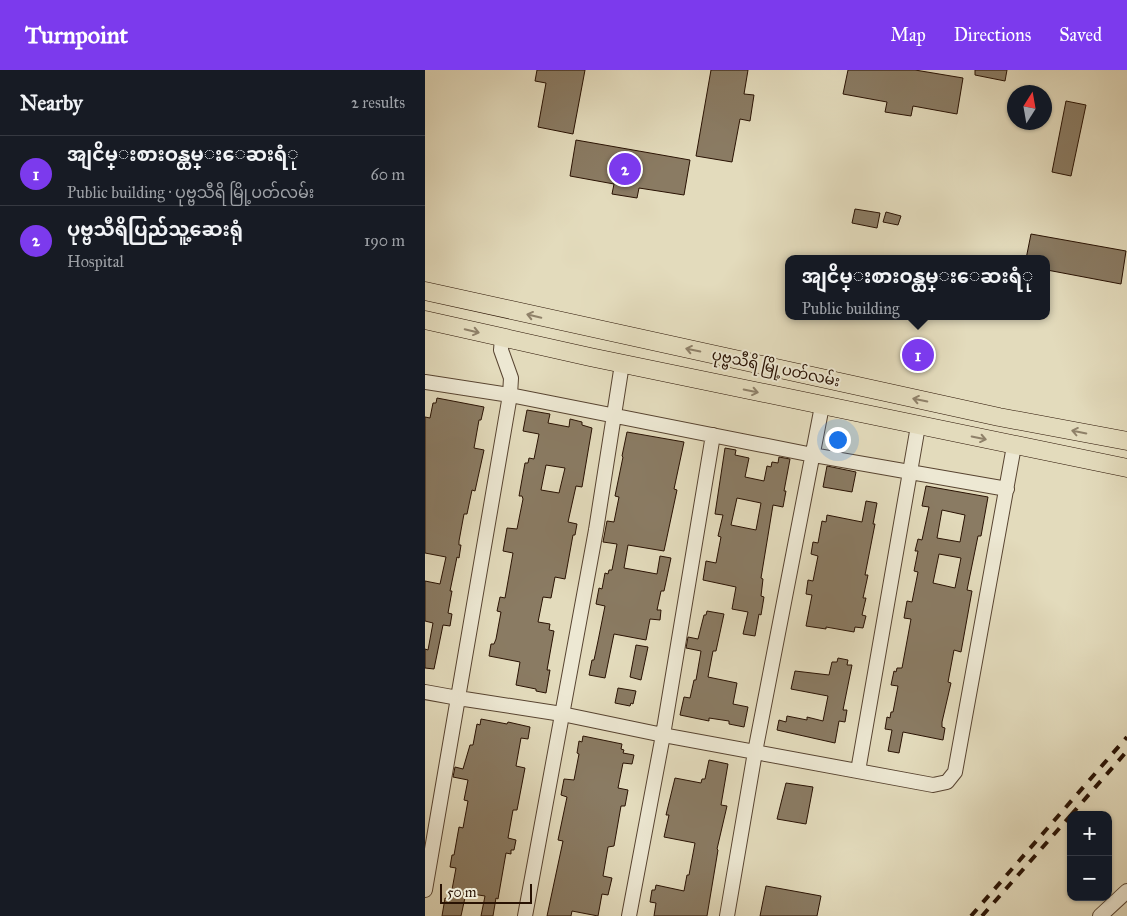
<!DOCTYPE html>
<meta charset="utf-8">
<style>
:root{--surface:#171b24;--page:#242831;--text:#f1f3f6;--muted:#9ea1a6;--line:#363941;--accent:#7c3aed}
body{margin:0;font-family:"IM FELL Great Primer","Noto Sans Myanmar",serif;background:var(--page);color:var(--text)}
.controls{position:absolute;right:15px;bottom:15px;display:grid;overflow:hidden;border-radius:10px;box-shadow:0 1px 4px #0004}
.controls button{width:45px;height:45px;display:grid;place-items:center;padding:0;border:0;border-bottom:1px solid var(--line);background:var(--surface);color:var(--text);font:25px sans-serif}
.compass{position:absolute;left:582px;top:15px;width:45px;height:45px;border-radius:50%;background:var(--surface);box-shadow:0 1px 4px #0004;rotate:11deg}
.scale{position:absolute;left:15px;bottom:12px;width:92px;box-sizing:border-box;padding-left:5px;border:2px solid #291203;border-top:0;font-size:14px;line-height:18px;white-space:nowrap;color:#291203;-webkit-text-stroke:4px #ede8d3;paint-order:stroke}
.you{position:absolute;left:412px;top:369px;width:18px;height:18px;margin:-12px;border:4px solid #fff;border-radius:50%;background:#1a73e8;box-shadow:0 0 0 8px #1a73e833}
.badge{display:grid;place-items:center;width:32px;height:32px;border-radius:50%;background:var(--accent);color:#fff;font-size:16px;font-weight:700}
.pin{position:absolute;translate:-50% -50%;border:2px solid #fff;box-shadow:0 1px 5px #0006}
.popup{position:absolute;left:360px;top:185px;width:265px;height:65px;box-sizing:border-box;display:grid;place-content:center;border-radius:10px;background:var(--surface);filter:drop-shadow(0 1px 4px #0005);font-size:16px;white-space:nowrap;color:var(--muted)}
.popup b{font-size:19px;color:var(--text)}
.popup::after{content:'';position:absolute;left:50%;top:100%;margin-left:-10px;border:10px solid transparent;border-top-color:var(--surface)}
.list{margin:0;padding:0;list-style:none}
h2{display:flex;justify-content:space-between;align-items:center;height:65px;margin:0;padding:0 20px;font-size:21px}
h2 small{font-size:16px;font-weight:400;color:var(--muted)}
.list li{display:grid;grid-template-columns:32px 1fr auto;gap:15px;align-items:center;box-sizing:border-box;height:70px;padding:0 20px;border-top:1px solid var(--line)}
.list b{display:block;font-size:19px;white-space:nowrap}
.list p{margin:0;font-size:16px;white-space:nowrap;color:var(--muted)}
.list em{font-size:16px;font-style:normal;color:var(--muted)}
.map{position:relative;flex:none;width:702px;height:846px;overflow:hidden}
header{display:flex;align-items:center;gap:30px;box-sizing:border-box;height:70px;padding:0 25px;background:var(--accent);color:#fff}
header strong{font-size:24px}
nav{display:flex;gap:28px;margin-inline-start:auto;font-size:18px}
main{display:flex}
aside{flex:1;background:var(--surface)}
.map>svg:first-child{display:block}
</style>
<header>
<strong>Turnpoint</strong>
<nav><a>Map</a><a>Directions</a><a>Saved</a></nav>
</header>
<main>
<aside>
<h2>Nearby<small>2 results</small></h2>
<ul class="list">
<li><span class="badge">1</span><div><b>အျငိမ္းစားဝန္ထမ္းေဆးရံု</b><p>Public building · ပုဗ္ဗသီရိ မြို့ပတ်လမ်း</p></div><em>60 m</em></li>
<li><span class="badge">2</span><div><b>ပုဗ္ဗသီရိပြည်သူ့ဆေးရုံ</b><p>Hospital</p></div><em>190 m</em></li>
</ul>
</aside>
<div class="map">
<svg width="702" height="846" viewBox="0 0 702 846">
<rect width="100%" height="100%" fill="#e3dbbc"/>
<filter id="stains"><feTurbulence type="fractalNoise" baseFrequency=".004" numOctaves="4"/><feColorMatrix values="0 0 0 0 .2 0 0 0 0 .09 0 0 0 0 .02 0 0 0 .5 -.17"/></filter>
<radialGradient id="worn" r=".72"><stop offset=".6" stop-color="#630" stop-opacity="0"/><stop offset="1" stop-color="#630" stop-opacity=".3"/></radialGradient>
<path fill="#8a7b63" stroke="#291203" fill-rule="evenodd" d="M 112,0 L 160,0 L 148,64 L 113,57 L 121,13 L 110,11 Z
M 286,0 L 323,0 L 319,24 L 329,25 L 325,51 L 315,49 L 307,92 L 271,86 Z
M 423,0 L 490,0 L 538,8 L 532,44 L 488,36 L 486,46 L 460,42 L 462,32 L 418,24 Z
M 550,0 L 582,0 L 580,11 L 550,5 Z
M 641,31 L 661,35 L 646,106 L 627,102 Z
M 151,70 L 265,90 L 259,125 L 214,118 L 212,128 L 187,124 L 189,114 L 145,106 Z
M 430,139 L 455,143 L 452,158 L 427,153 Z
M 461,142 L 476,146 L 473,155 L 458,152 Z
M 606,164 L 701,181 L 696,214 L 622,200 L 622,189 L 601,189 Z
M 12,328 L 59,337 L 56,350 L 54,350 L 49,378 L 59,380 L 50,421 L 47,420 L 42,444 L 39,444 L 34,471 L 34,475 L 36,475 L 34,488 L 32,487 L 25,521 L 27,521 L 23,543 L 27,544 L 25,556 L 18,555 L 9,599 L 0,598 L 0,579 L 3,580 L 8,553 L 0,551 L 0,511 L 15,514 L 21,487 L 0,483 L 0,347 L 5,348 L 8,333 L 11,333 Z
M 102,340 L 125,344 L 123,353 L 144,357 L 145,349 L 157,352 L 157,355 L 167,358 L 157,417 L 151,416 L 143,452 L 152,454 L 150,465 L 148,465 L 140,509 L 130,507 L 126,528 L 118,527 L 113,552 L 125,554 L 124,560 L 129,561 L 122,600 L 125,600 L 121,623 L 111,621 L 111,619 L 91,615 L 95,592 L 64,586 L 66,574 L 69,574 L 71,569 L 76,542 L 72,541 L 75,527 L 80,528 L 88,483 L 78,481 L 82,458 L 92,459 L 98,429 L 97,426 L 94,426 L 100,393 L 103,393 L 104,388 L 109,389 L 114,364 L 98,361 ZM 121,395 L 140,398 L 134,423 L 116,420 Z
M 202,362 L 259,372 L 249,419 L 252,420 L 239,481 L 203,475 L 199,498 L 232,504 L 235,486 L 246,488 L 239,521 L 236,521 L 232,540 L 236,540 L 235,550 L 225,549 L 221,570 L 189,564 L 180,608 L 164,605 L 167,590 L 169,590 L 173,571 L 180,536 L 171,534 L 174,518 L 177,519 L 180,503 L 183,504 L 184,500 L 187,500 L 192,474 L 178,472 L 182,451 L 189,452 L 194,427 L 190,426 L 198,387 L 197,386 Z
M 300,378 L 311,380 L 310,385 L 324,388 L 320,407 L 339,411 L 342,396 L 346,397 L 347,392 L 353,393 L 354,387 L 365,389 L 359,421 L 361,421 L 358,437 L 348,435 L 336,508 L 338,509 L 336,526 L 339,527 L 336,545 L 334,544 L 330,566 L 318,564 L 323,542 L 307,539 L 311,517 L 278,510 L 281,491 L 291,493 L 296,467 L 293,466 L 298,445 L 290,444 ZM 312,428 L 336,433 L 331,460 L 306,455 Z
M 402,396 L 431,402 L 427,422 L 398,417 Z
M 501,416 L 563,427 L 556,466 L 553,466 L 542,520 L 547,521 L 536,582 L 529,580 L 523,612 L 526,613 L 517,652 L 517,657 L 520,658 L 518,670 L 478,662 L 474,683 L 463,681 L 467,660 L 460,659 L 462,647 L 465,648 L 466,642 L 468,642 L 473,616 L 466,615 L 469,601 L 471,602 L 472,598 L 477,598 L 482,571 L 486,549 L 479,548 L 482,531 L 487,532 L 493,502 L 489,501 L 493,481 L 490,481 L 493,469 L 497,470 L 504,437 L 497,436 ZM 517,440 L 540,445 L 535,472 L 512,468 ZM 514,484 L 536,488 L 530,518 L 508,513 Z
M 441,431 L 452,433 L 448,454 L 450,454 L 441,500 L 440,505 L 443,505 L 438,528 L 441,528 L 437,545 L 441,546 L 438,558 L 430,557 L 429,562 L 401,557 L 401,559 L 381,556 L 387,525 L 381,524 L 383,510 L 388,511 L 393,486 L 386,484 L 388,472 L 393,473 L 397,451 L 401,452 L 402,445 L 437,452 Z
M 282,541 L 299,544 L 291,581 L 288,581 L 283,607 L 312,613 L 308,634 L 323,637 L 319,657 L 304,654 L 304,651 L 284,648 L 284,651 L 255,645 L 259,627 L 265,628 L 269,610 L 271,610 L 276,581 L 261,578 L 263,567 L 273,569 L 279,545 L 281,545 Z
M 211,575 L 223,577 L 216,610 L 205,607 Z
M 413,588 L 423,590 L 422,595 L 427,595 L 418,640 L 422,640 L 420,652 L 414,651 L 410,673 L 352,660 L 354,650 L 361,652 L 362,646 L 382,650 L 382,647 L 398,651 L 403,626 L 366,619 L 370,601 L 404,605 L 407,592 L 412,592 Z
M 193,618 L 211,621 L 208,634 L 206,633 L 205,636 L 190,633 Z
M 56,649 L 82,654 L 83,652 L 105,657 L 103,669 L 96,668 L 91,696 L 100,698 L 92,740 L 88,740 L 83,768 L 91,770 L 89,780 L 86,780 L 86,784 L 81,783 L 73,829 L 71,828 L 68,846 L 56,846 L 60,826 L 41,823 L 36,846 L 17,846 L 20,828 L 23,829 L 24,824 L 26,825 L 31,798 L 25,797 L 27,785 L 29,785 L 34,757 L 38,758 L 43,731 L 39,730 L 43,710 L 28,707 L 30,697 L 38,699 L 45,675 L 48,675 L 52,654 L 55,655 Z
M 158,666 L 197,674 L 196,679 L 199,680 L 198,683 L 209,685 L 207,694 L 198,693 L 193,718 L 203,720 L 200,736 L 196,736 L 189,776 L 183,777 L 178,806 L 187,808 L 183,825 L 177,824 L 173,846 L 147,841 L 146,846 L 122,846 L 138,771 L 133,770 L 142,727 L 136,725 L 139,709 L 149,710 L 154,684 L 152,683 L 154,671 L 157,672 Z
M 284,690 L 303,694 L 296,735 L 302,736 L 292,779 L 293,780 L 282,846 L 229,846 L 231,833 L 225,832 L 227,820 L 230,820 L 231,815 L 259,821 L 262,805 L 264,805 L 270,773 L 239,767 L 244,745 L 241,745 L 250,708 L 276,713 L 277,709 L 280,709 Z
M 361,713 L 388,717 L 381,754 L 352,749 Z
M 341,816 L 396,826 L 392,846 L 335,846 Z"/>
<g fill="none" stroke-linecap="round" stroke-linejoin="round">
<defs>
<path id="minor" d="M 0,312 L 85,325 L 388,385 L 582,419
M 0,622 L 33,628 L 137,644 L 238,665 L 508,715 L 522,712 L 530,702 L 589,376
M 433,701 L 493,356
M 0,820 L 85,325 L 86,308 L 76,280 L 77,268
M 100,846 L 171,460 L 197,294
M 204,846 L 238,665 L 288,365
M 302,846 L 330,682 L 397,336
M 675,846 L 702,821"/>
<path id="major" d="M 0,221 L 574,347 L 702,371
M 0,250 L 165,287 L 702,398"/>
</defs>
<use href="#minor" stroke="#584431" stroke-width="16"/>
<use href="#major" stroke="#291203" stroke-width="19"/>
<use href="#minor" stroke="#ede8d3" stroke-width="14"/>
<use href="#major" stroke="#e3dbbc" stroke-width="18"/>
<path stroke="#291203" stroke-width="4" stroke-dasharray="9 9" stroke-linecap="butt" d="M 646,745 L 702,681
M 546,846 L 702,667
M 557,846 L 646,745"/>
</g>
<defs><path id="oneway-shaft" d="M-6 0H5M1.5-3L5.5 0L1.5 3" fill="none" stroke-width="1.6" stroke-linecap="round" stroke-linejoin="round" transform="scale(1.25)"/></defs>
<g stroke="#8f8169">
<use href="#oneway-shaft" transform="translate(109 246) rotate(-167)"/>
<use href="#oneway-shaft" transform="translate(47 261) rotate(13)"/>
<use href="#oneway-shaft" transform="translate(268 280) rotate(-168)"/>
<use href="#oneway-shaft" transform="translate(326 321) rotate(12)"/>
<use href="#oneway-shaft" transform="translate(495 330) rotate(-168)"/>
<use href="#oneway-shaft" transform="translate(654 362) rotate(-169)"/>
<use href="#oneway-shaft" transform="translate(554 368) rotate(12)"/>
</g>
<g text-anchor="middle" stroke-width="4" stroke-linejoin="round" paint-order="stroke">
<g font-size="15" fill="#291203" stroke="#ede8d3">
<text transform="translate(351 298) rotate(12)" y="5">ပုဗ္ဗသီရိ မြို့ပတ်လမ်း</text>
</g>
</g>
<rect width="100%" height="100%" filter="url(#stains)"/>
<rect width="100%" height="100%" fill="url(#worn)"/>
</svg>
<div class="controls">
<button>+</button>
<button>−</button>
</div>
<svg class="compass" viewBox="-18 -18 36 36"><path d="M0-13l5 13h-10z" fill="#e53935"/><path d="M0 13l5-13h-10z" fill="#9ea1a6"/></svg>
<div class="scale">50 m</div>
<div class="you"></div>
<div class="pin badge" style="left:493px;top:285px">1</div>
<div class="popup"><b>အျငိမ္းစားဝန္ထမ္းေဆးရံု</b>Public building</div>
<div class="pin badge" style="left:200px;top:99px">2</div>
</div>
</main>
